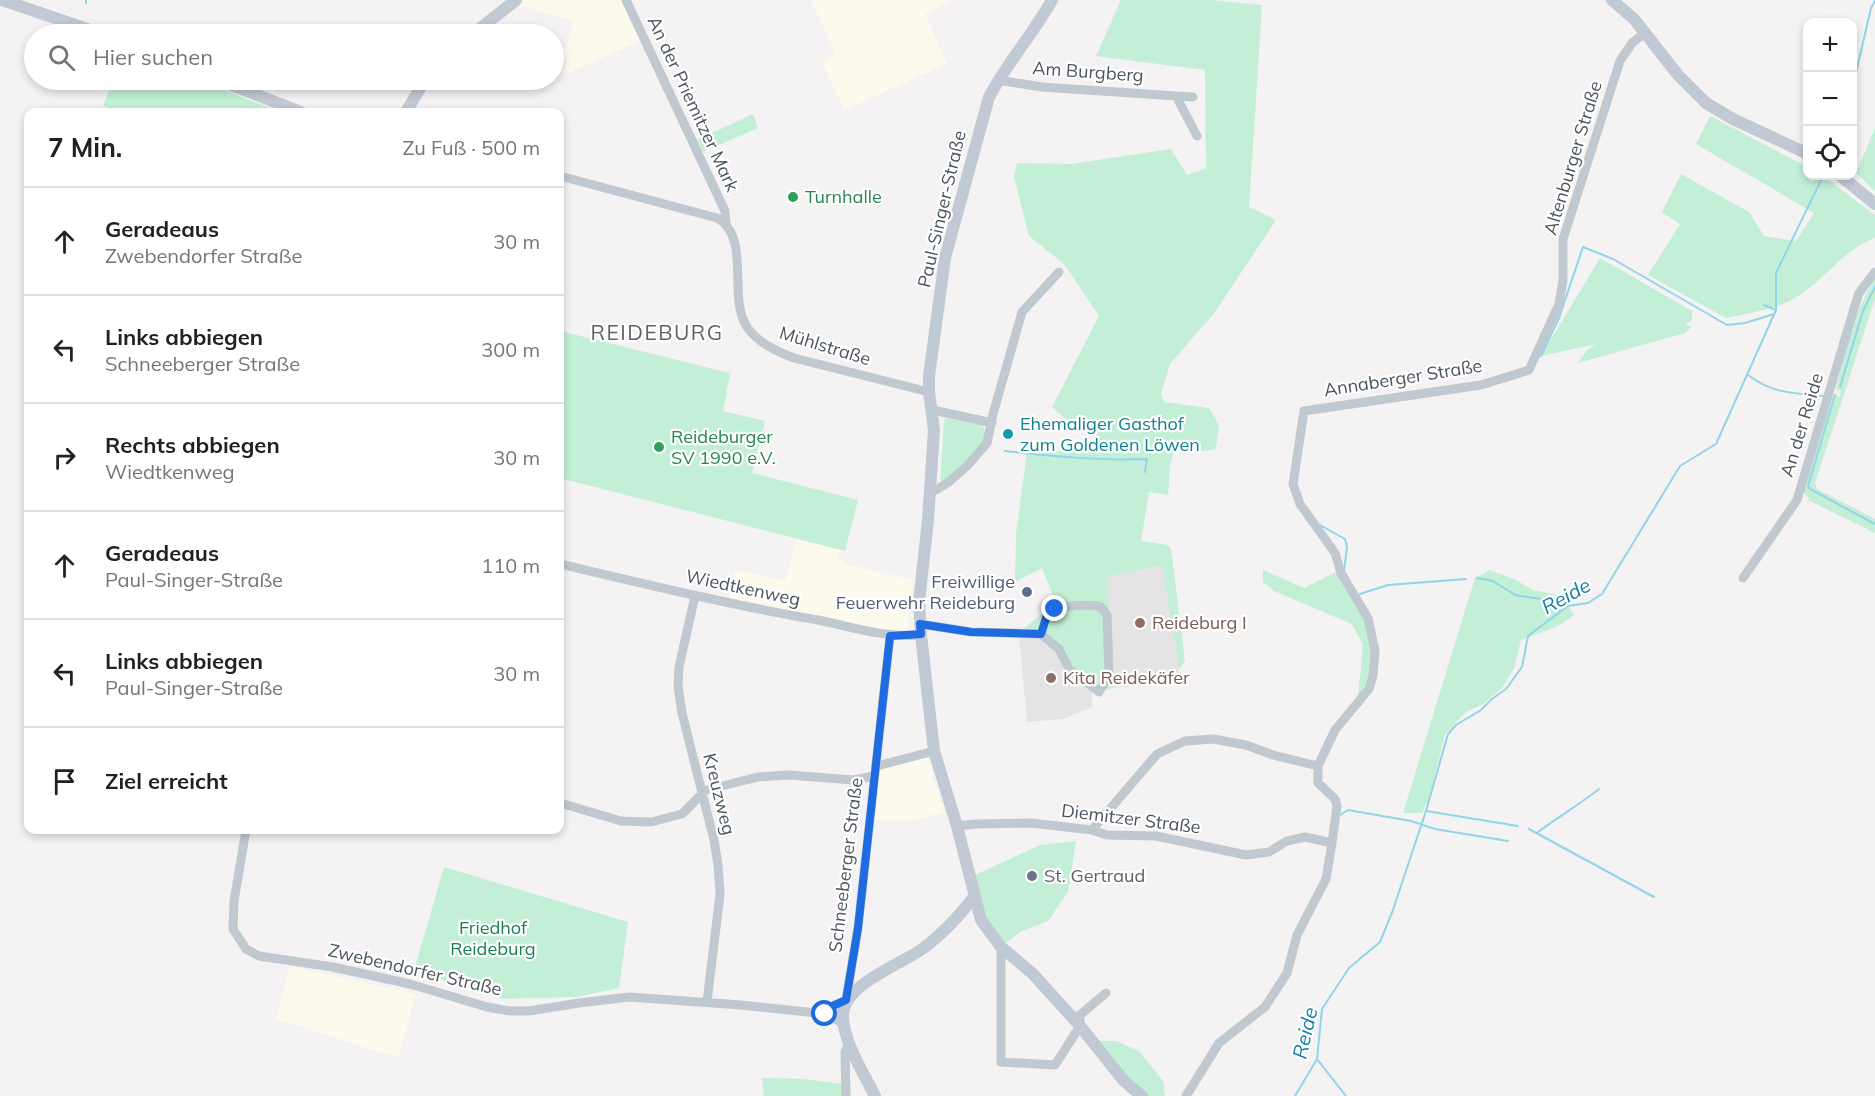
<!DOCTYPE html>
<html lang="de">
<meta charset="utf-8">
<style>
:root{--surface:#fff;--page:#f2f2f2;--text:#202124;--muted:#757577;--line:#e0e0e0}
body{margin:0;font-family:Mulish,sans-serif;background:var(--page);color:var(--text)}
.controls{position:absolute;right:18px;top:18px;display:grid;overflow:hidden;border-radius:12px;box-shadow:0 3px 9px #0003}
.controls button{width:54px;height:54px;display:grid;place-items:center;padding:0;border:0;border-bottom:2px solid var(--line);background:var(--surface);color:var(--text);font:30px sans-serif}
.stop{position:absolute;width:18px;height:18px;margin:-14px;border:4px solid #1e6be2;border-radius:50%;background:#fff}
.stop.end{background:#1e6be2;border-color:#fff;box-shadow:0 2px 6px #0008}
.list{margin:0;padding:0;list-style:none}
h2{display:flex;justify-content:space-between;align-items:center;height:78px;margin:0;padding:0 24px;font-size:26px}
h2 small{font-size:20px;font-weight:400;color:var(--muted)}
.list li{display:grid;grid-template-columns:39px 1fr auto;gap:18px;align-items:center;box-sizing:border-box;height:108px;padding:0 24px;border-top:2px solid var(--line)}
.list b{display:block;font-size:22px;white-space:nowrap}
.list p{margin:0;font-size:20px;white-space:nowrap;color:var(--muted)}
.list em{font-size:20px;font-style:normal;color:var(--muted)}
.icon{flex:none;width:33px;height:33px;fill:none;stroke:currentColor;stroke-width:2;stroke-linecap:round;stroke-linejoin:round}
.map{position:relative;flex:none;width:1875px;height:1096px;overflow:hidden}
.search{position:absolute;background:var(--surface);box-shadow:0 3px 9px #0003;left:24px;top:24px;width:540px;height:66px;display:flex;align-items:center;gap:15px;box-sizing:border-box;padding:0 21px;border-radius:33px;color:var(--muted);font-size:22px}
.panel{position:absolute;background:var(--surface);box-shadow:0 3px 9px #0003;left:24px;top:108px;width:540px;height:726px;border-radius:12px}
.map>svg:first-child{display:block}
</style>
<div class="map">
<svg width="1875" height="1096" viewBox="0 0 1875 1096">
<rect width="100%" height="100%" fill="#f4f2f2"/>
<path fill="#fcf9ed" d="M 525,0 L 622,0 L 640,41 L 566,74 L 554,70 L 554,44 L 566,48 L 574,21 L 518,5 Z
M 811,0 L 954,0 L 925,14 L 947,64 L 844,110 L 822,61 L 835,55 L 835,52 Z
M 796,539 L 845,551 L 839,553 L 837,557 L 844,559 L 843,563 L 913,580 L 907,629 L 897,634 L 728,601 L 735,570 L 785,581 Z
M 927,756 L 944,812 L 910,821 L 875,820 L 879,775 L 882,770 Z
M 290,966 L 416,994 L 399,1058 L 276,1019 Z"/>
<path fill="#e5e3e4" d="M 1162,564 L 1181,682 L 1113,688 L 1106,577 Z
M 1052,635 L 1092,687 L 1092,707 L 1063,719 L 1027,722 L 1019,636 Z"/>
<path fill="#c2efd6" d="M 1121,0 L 1211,0 L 1262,5 L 1249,207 L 1276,220 L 1215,312 L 1170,364 L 1161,394 L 1164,402 L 1209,408 L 1219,425 L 1216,448 C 1199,456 1188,444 1175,448 L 1170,464 L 1168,495 L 1149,492 L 1141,541 L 1168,545 L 1171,549 L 1185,661 L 1179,669 L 1162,565 L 1107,577 L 1113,688 L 1099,692 L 1069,669 L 1048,633 L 1019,632 L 1056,603 L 1042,568 L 1015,582 L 1016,534 L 1027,452 L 1073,451 L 1095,445 L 1097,436 L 1095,426 L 1073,425 L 1052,407 L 1099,316 L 1064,264 L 1029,236 L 1014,177 L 1017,163 L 1071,164 L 1171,149 L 1187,175 L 1206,168 L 1205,70 L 1096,56 Z
M 113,80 L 198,80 L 280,112 L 122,112 L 103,106 Z
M 753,114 L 758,128 L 703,152 L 697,140 Z
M 1710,116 L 1807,167 L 1808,176 L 1823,176 L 1875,215 L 1875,238 C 1842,250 1824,282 1793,299 C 1774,310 1748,313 1726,318 L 1648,275 L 1680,224 L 1662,212 L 1681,174 L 1749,212 L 1764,236 L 1796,241 L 1814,213 L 1696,144 Z
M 1875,128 L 1875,191 L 1856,173 Z
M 1600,258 L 1692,311 L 1692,320 L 1685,325 L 1692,326 L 1685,333 L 1578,363 L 1587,350 L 1596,344 L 1541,356 Z
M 1875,280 L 1875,299 L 1815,483 L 1817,489 L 1875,519 L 1875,533 L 1808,500 L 1809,498 L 1803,492 L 1833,394 L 1840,397 L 1841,391 L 1836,389 C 1846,352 1853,311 1875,280 Z
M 560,331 L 730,373 L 723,411 L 765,421 L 752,473 L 858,500 L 845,551 L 560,478 Z
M 946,418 L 983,426 C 993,448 955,473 940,485 L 944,420 Z
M 1263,570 L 1304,588 L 1336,572 C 1345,587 1359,604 1366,620 C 1374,643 1376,678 1358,696 L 1363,645 L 1352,624 L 1274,591 L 1263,582 Z
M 1490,570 L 1516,580 L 1533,590 L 1562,596 L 1574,615 L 1558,626 L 1521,640 L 1514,668 L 1502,688 L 1483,704 L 1465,713 L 1445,734 L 1429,799 L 1422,813 L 1403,813 L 1475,578 Z
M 1076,841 L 1068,892 L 1048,921 L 1020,932 L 1006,943 L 987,919 L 975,875 L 1040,845 Z
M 444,867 L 628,922 L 619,988 L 577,997 L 503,999 L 414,971 Z
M 1095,1041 L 1116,1041 L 1139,1051 L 1163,1081 L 1165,1096 L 1145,1096 Z
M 762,1078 L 803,1079 L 843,1084 L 843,1096 L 764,1096 Z"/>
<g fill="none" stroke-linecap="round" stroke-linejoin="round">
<path stroke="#91d4eb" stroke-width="2" d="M 86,3 L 86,0
M 1852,90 L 1871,8 L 1875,1
M 1764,305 L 1776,310
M 1541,356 L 1559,318 L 1583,247 L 1613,259 L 1727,325 L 1745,323 L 1774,314
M 1748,375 C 1773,394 1793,393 1824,396
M 1840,387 L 1863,311 L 1875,287
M 1835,395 L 1808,486 L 1810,489 L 1875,524
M 1005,451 C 1052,456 1100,461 1147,459 L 1145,472
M 1318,524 L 1345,539 L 1347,547 L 1344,571
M 1477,578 L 1493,581 L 1515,595 L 1541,599 L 1560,611
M 1360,594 L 1388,585 L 1466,579
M 1426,811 L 1518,826
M 1340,815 L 1348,810 L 1411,821 L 1435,829 L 1508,841
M 1529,829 L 1654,897
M 1538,832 C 1558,817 1579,805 1599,789
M 1317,1059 L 1346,1096
M 1295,1096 L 1317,1059 L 1322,1009 L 1349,968 L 1380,942 L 1393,910 L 1426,811 L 1448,734 L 1456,725 L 1481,710 L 1492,699 L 1506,689 L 1522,667 L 1528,636 L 1568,606 L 1588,603 L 1602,594 L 1680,466 L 1716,444 L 1776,310 L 1776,273 L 1823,176"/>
<path stroke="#c0c8d0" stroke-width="9" d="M 626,0 L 725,211 L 726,223
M 998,80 L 1042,87 L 1176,96 L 1197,136
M 1176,96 L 1193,97
M 560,176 L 717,218 C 752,237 727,298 747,327 C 758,343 776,351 794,358 L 929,392
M 933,410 L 992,423
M 930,489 L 936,490 L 949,482 L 967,466 L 987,443 L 993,414 L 1022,312 L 1059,272
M 560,564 C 645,584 731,605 818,620 C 853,627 884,638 921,635
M 1743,578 L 1797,500 L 1856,302 L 1859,293 L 1875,272
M 695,596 L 679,667 L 678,686 L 682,713 L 714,840 L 718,865 L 720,894 L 707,1002
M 920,624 L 971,632 L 1041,634 L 1059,649 L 1069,669 L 1099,692 L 1109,675 L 1107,615 L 1101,607 C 1091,604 1058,605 1050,612 C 1045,617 1043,628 1041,634
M 877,766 L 934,751
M 560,803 L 621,821 L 651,822 L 682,814 L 706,790 L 758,777 L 789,775 L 853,780 L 874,776
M 957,826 L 976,824 L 1031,823 L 1092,830 L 1107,835 L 1156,836 L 1246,855 L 1269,852 L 1287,841 L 1305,837 L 1332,843
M 246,830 L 234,901 L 233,929 L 246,949 L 259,956 L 333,967 L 410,984 L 487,1007 L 510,1011 L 529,1011 L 579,1003 L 629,997 L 741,1005 L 817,1013 L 833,1017 L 844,1025
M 1092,830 L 1157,754 L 1185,741 L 1213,739 L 1246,745 L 1273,755 L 1318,766
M 1001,947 L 1001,1062 L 1055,1065 L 1080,1026 L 1080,1015 L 1106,993
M 817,1013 L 846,1000 L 858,928 L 890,636
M 846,1096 L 845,1052 L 849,1043
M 1186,1096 L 1219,1043 L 1265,1007 L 1287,973 L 1297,935 L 1326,879 L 1332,843 L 1337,806 L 1335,799 L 1318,783 L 1318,766 L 1335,730 L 1369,689 L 1373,676 L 1375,651 L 1368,618 L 1341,573 L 1335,553 L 1300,504 L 1293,484 L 1304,411 L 1481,385 L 1529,370 L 1559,304 L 1563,280 L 1563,239 L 1620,61 L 1632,43 L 1646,32"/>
<path stroke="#c0c9d4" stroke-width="12" d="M 2,0 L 102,34
M 1052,0 C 1033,34 1007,63 989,97 L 945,258 L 929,376 L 929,392 L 934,430 L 928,520 L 919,602 L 921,635 L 934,751 L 957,826 L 981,920 L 1001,947 L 1033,974 L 1080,1026 L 1124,1081 L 1142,1096
M 1612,0 L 1634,19 L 1678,75 L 1706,103 L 1733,119 L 1808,154
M 473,34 L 516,0
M 218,80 L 301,112
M 406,112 L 425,80
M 1841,176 L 1875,204
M 875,1096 C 864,1074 842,1039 843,1015 C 844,984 900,965 922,949 C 942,935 959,916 974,897"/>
</g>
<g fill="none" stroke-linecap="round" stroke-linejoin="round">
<path stroke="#1e6be2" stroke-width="8" d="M 825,1014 L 817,1013 L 846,1000 L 858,928 L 890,636 L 921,634 L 920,624 L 971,632 L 1041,634 L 1047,615 L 1055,609"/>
</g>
<g fill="#2e9e5b" stroke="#fff" stroke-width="2">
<circle cx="793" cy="197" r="6"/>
<circle cx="659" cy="447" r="6"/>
</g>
<circle fill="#0f9aa8" stroke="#fff" stroke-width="2" cx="1008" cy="434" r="6"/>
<circle fill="#5c6f8a" stroke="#fff" stroke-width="2" cx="1027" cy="592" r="6"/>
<g fill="#8d6e63" stroke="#fff" stroke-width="2">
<circle cx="1140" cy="623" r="6"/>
<circle cx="1051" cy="678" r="6"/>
</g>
<circle fill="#6b7280" stroke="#fff" stroke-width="2" cx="1032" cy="876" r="6"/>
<g text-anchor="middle" stroke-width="4.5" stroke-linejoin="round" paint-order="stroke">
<g font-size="18" fill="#4a545f" stroke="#fff">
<text transform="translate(1088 72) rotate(4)" y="6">Am Burgberg</text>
<text transform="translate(693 104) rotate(65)" y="6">An der Priemitzer Mark</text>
<text transform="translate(1573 158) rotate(-73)" y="6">Altenburger Straße</text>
<text transform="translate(942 209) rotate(-77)" y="6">Paul-Singer-Straße</text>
<text transform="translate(825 346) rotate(17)" y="6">Mühlstraße</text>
<text transform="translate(1403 378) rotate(-9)" y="6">Annaberger Straße</text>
<text transform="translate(1802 425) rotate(-73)" y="6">An der Reide</text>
<text transform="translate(743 588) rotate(12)" y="6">Wiedtkenweg</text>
<text transform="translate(719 794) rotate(76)" y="6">Kreuzweg</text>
<text transform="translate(1131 819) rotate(7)" y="6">Diemitzer Straße</text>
<text transform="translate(846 865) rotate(-83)" y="6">Schneeberger Straße</text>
<text transform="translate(415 970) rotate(13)" y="6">Zwebendorfer Straße</text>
</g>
<g font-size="18" fill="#27864d" stroke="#fff" text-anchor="start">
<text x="805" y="203">Turnhalle</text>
<text x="671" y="443">Reideburger<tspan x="671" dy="21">SV 1990 e.V.</tspan></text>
</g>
<g font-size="18" fill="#0d838f" stroke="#fff" text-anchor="start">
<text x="1020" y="430">Ehemaliger Gasthof<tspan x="1020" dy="21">zum Goldenen Löwen</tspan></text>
</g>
<g font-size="18" fill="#4e5e75" stroke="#fff" text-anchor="end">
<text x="1015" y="588">Freiwillige<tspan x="1015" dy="21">Feuerwehr Reideburg</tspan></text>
</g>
<g font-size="18" fill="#785e54" stroke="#fff" text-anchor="start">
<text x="1152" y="629">Reideburg I</text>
<text x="1063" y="684">Kita Reidekäfer</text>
</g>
<g font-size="18" fill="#5b616d" stroke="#fff" text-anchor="start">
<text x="1044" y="882">St. Gertraud</text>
</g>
<g font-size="18" fill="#1a8152" stroke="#fff">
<text x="493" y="934">Friedhof<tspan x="493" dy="21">Reideburg</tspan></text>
</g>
<g font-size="20" font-style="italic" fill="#107ea4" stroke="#fff">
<text transform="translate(1566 596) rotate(-29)" y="7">Reide</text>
<text transform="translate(1305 1033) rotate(-77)" y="7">Reide</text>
</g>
<g font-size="21" letter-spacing="1.5" fill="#5e6166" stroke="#fff">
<text x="657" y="340">REIDEBURG</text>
</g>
</g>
</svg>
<div class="controls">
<button>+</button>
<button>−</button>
<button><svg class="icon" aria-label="locate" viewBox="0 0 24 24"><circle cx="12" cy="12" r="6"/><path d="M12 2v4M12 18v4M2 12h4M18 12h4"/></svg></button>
</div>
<div class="stop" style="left:825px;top:1014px"></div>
<div class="stop end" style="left:1055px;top:609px"></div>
<div class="search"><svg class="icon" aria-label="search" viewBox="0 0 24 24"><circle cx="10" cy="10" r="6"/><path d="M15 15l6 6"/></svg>Hier suchen</div>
<section class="panel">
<h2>7 Min.<small>Zu Fuß · 500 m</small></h2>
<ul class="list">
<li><svg class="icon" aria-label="ahead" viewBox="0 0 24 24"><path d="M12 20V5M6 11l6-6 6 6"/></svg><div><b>Geradeaus</b><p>Zwebendorfer Straße</p></div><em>30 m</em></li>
<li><svg class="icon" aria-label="left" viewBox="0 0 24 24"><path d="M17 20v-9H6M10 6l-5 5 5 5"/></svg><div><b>Links abbiegen</b><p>Schneeberger Straße</p></div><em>300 m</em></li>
<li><svg class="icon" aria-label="right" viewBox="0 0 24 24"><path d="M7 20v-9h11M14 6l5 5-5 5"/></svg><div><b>Rechts abbiegen</b><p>Wiedtkenweg</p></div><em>30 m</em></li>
<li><svg class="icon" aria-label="ahead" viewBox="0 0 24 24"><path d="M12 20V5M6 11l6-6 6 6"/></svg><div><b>Geradeaus</b><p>Paul-Singer-Straße</p></div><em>110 m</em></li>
<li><svg class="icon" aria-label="left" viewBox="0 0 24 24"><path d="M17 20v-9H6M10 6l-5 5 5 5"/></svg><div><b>Links abbiegen</b><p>Paul-Singer-Straße</p></div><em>30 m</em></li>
<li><svg class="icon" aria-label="arrive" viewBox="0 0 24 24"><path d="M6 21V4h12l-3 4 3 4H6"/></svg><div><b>Ziel erreicht</b></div></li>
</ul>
</section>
</div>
